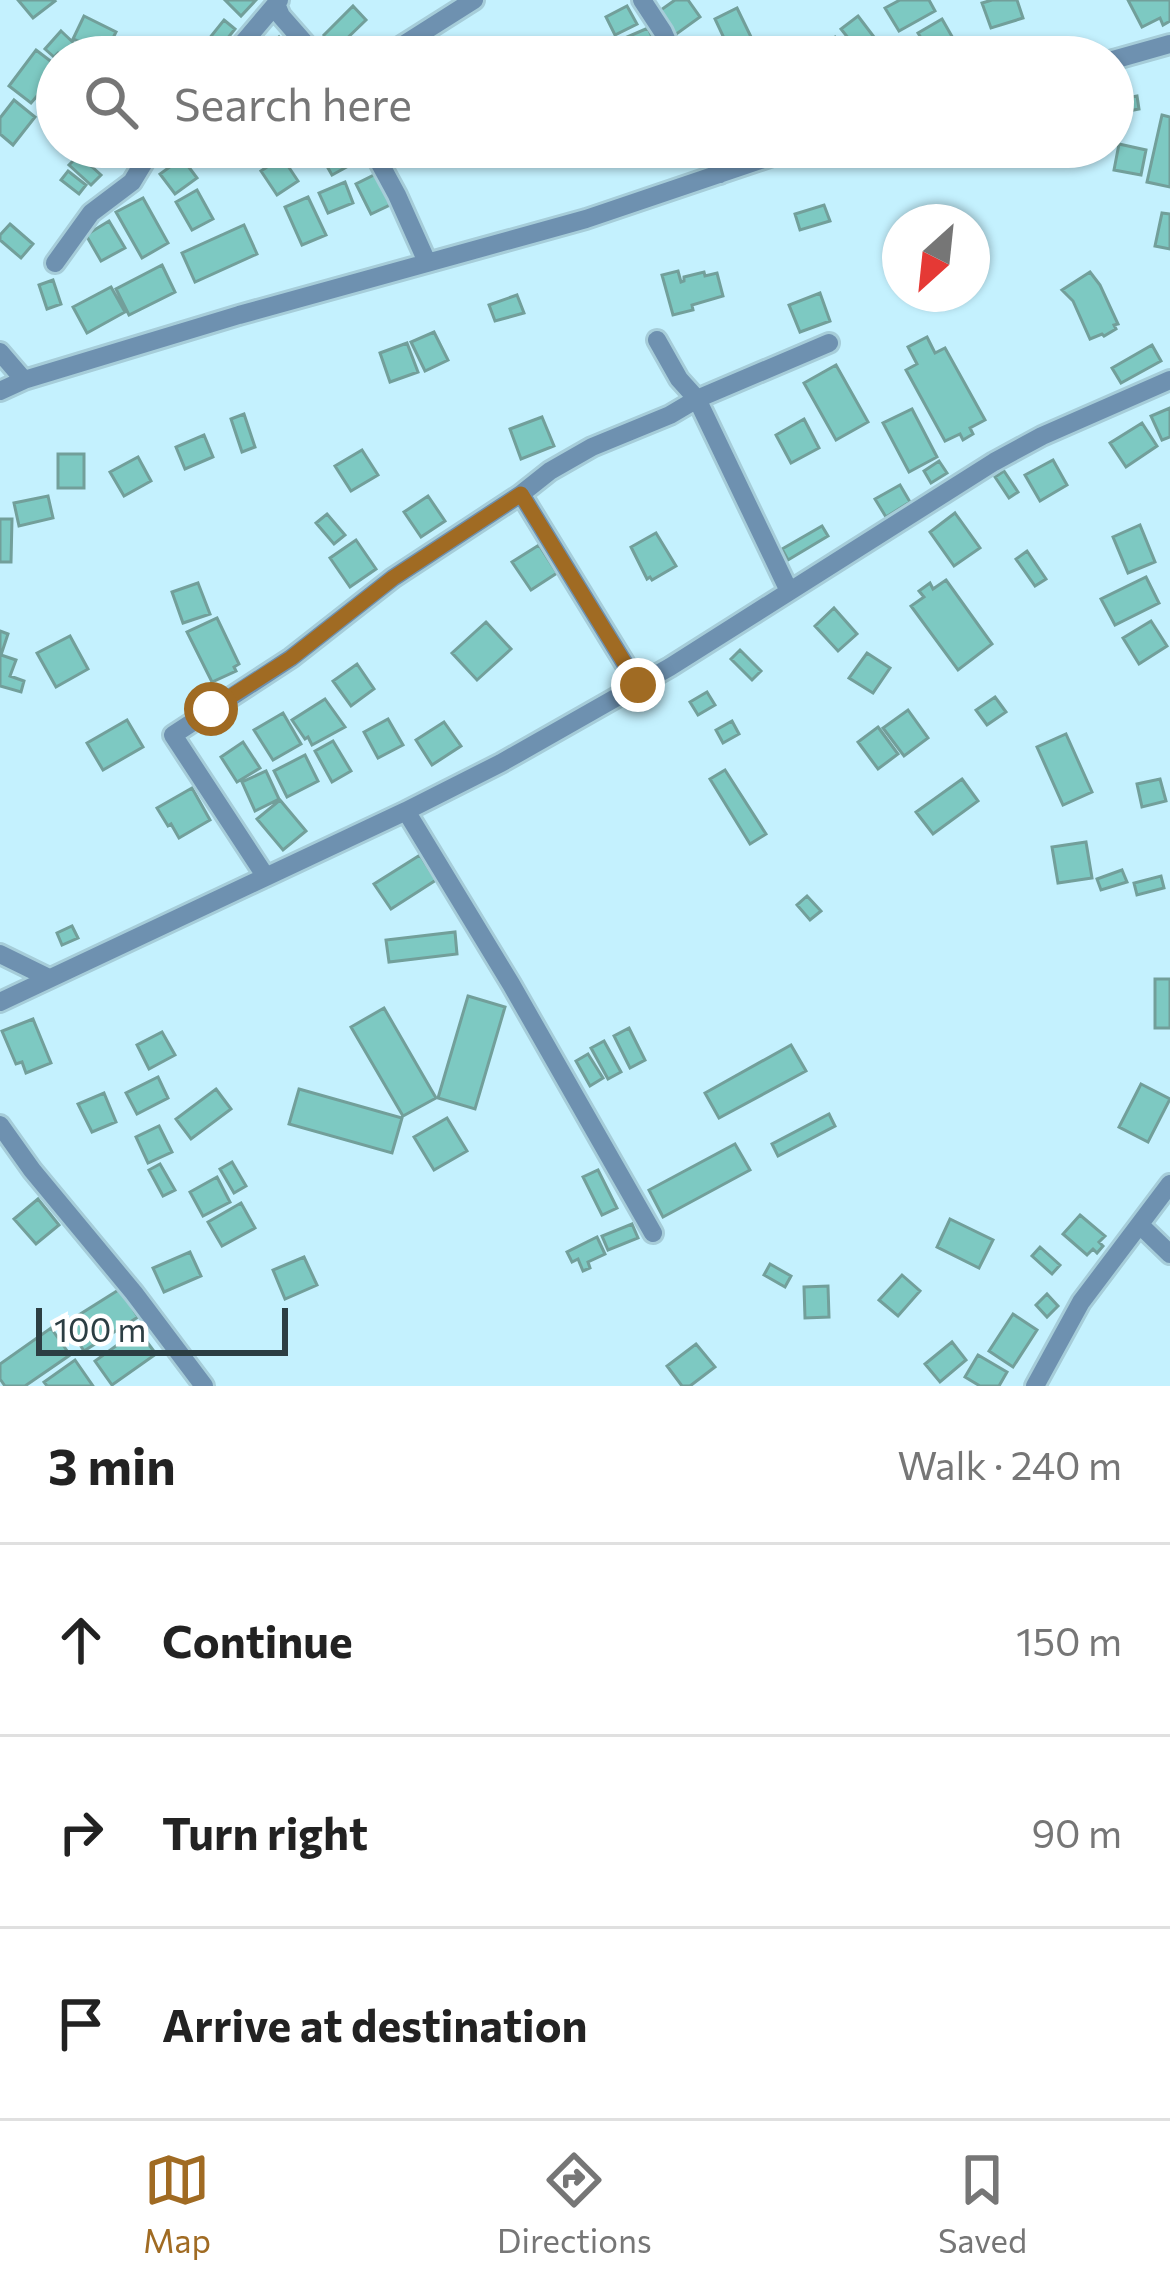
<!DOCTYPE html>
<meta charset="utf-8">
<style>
:root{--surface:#fff;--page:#f6f6f6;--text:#222;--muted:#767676;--line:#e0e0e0;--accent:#a06b23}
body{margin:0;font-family:Commissioner,sans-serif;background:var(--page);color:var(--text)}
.compass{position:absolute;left:882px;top:204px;width:108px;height:108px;border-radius:50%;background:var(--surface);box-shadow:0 3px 9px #0004;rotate:207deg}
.scale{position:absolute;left:36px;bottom:30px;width:252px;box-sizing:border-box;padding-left:12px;border:6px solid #2c3e43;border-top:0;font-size:33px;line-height:42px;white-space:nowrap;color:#2c3e43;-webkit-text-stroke:9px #fff;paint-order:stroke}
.stop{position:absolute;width:36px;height:36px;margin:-27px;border:9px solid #a06b23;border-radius:50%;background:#fff}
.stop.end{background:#a06b23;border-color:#fff;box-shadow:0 3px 12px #0008}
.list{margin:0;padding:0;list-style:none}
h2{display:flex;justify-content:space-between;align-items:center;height:156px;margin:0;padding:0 48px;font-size:51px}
h2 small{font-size:39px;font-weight:400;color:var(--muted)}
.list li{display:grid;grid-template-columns:78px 1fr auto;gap:36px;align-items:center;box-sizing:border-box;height:192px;padding:0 48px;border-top:3px solid var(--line)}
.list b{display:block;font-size:45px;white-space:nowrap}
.list em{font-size:39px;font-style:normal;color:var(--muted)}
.icon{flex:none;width:66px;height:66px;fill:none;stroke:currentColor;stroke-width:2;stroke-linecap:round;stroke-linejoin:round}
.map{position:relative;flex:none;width:1170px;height:1386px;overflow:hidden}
.search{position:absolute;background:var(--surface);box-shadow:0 3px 9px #0004;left:36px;right:36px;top:36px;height:132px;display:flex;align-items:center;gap:30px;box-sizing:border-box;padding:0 42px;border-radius:66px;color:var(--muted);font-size:45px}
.sheet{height:732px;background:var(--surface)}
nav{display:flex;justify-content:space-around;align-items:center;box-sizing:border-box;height:168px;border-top:3px solid var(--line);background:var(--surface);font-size:33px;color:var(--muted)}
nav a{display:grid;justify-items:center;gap:6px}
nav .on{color:var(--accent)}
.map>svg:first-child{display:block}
</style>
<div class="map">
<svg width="1170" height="1386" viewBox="0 0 1170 1386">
<rect width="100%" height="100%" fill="#c4f1fe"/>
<path fill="#7dc9c2" stroke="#729f9a" stroke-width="3" d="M 18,0 L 54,0 L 55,1 L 33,18 Z
M 225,0 L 256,0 L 241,16 Z
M 675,0 L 688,0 L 700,17 L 675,35 L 658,12 Z
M 900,0 L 929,0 L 935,11 L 899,31 L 885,8 Z
M 992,0 L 1017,0 L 1023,18 L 991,28 L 982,3 Z
M 1128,0 L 1170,0 L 1170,21 L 1163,25 L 1160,18 L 1142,27 Z
M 353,6 L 366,20 L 337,48 L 324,35 Z
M 627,6 L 637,24 L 615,35 L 606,17 Z
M 737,8 L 753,41 L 730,51 L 715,19 Z
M 84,16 L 116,32 L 112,40 L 116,42 L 114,46 L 119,49 L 115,57 L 73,39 Z
M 858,16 L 877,41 L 860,53 L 841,29 Z
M 942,19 L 954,40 L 931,54 L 918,33 Z
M 224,20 L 235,29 L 219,49 L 208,40 Z
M 648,28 L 660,55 L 628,57 L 620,40 Z
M 61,31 L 79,48 L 70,57 L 62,57 L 58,53 L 54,57 L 45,49 Z
M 279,37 L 297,57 L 269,57 L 264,51 Z
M 835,37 L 849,57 L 815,57 L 813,53 Z
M 616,42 L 618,57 L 581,57 L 580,47 Z
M 722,43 L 727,54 L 721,57 L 696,57 Z
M 36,50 L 57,66 L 57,100 L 43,89 L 31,103 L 9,86 Z
M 1137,96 L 1139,109 L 1118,113 L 1116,100 Z
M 14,100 L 35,117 L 13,145 L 0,134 L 0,118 Z
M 1162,115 L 1170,117 L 1170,187 L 1147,182 Z
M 1119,144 L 1146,150 L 1141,175 L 1114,170 Z
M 316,147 L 356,147 L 363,158 L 332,175 Z
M 79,155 L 101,175 L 91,185 L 69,165 Z
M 282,157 L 298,181 L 277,195 L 261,171 Z
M 182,158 L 197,178 L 175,194 L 160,174 Z
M 68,171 L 86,185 L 79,194 L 61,180 Z
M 378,173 L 394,203 L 371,214 L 356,184 Z
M 345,182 L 353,203 L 328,213 L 319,193 Z
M 197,190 L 213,219 L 192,230 L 176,202 Z
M 308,197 L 326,235 L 302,245 L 285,207 Z
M 143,198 L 168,243 L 142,258 L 116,212 Z
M 824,205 L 830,221 L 800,230 L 795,214 Z
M 1162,213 L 1170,214 L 1170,249 L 1155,246 Z
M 109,221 L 125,248 L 101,261 L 86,235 Z
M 10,224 L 33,244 L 21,258 L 0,240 L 0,235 Z
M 244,225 L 257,254 L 195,282 L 182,253 Z
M 162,265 L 175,292 L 129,315 L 116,289 Z
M 678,271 L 681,282 L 684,281 L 684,277 L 704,272 L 705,276 L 717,273 L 723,296 L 692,305 L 693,310 L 673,315 L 662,275 Z
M 1090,272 L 1100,285 L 1118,324 L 1114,325 L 1116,329 L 1104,336 L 1102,334 L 1090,339 L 1073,301 L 1062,290 Z
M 53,280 L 61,304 L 47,309 L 39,285 Z
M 111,287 L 125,312 L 87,333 L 73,307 Z
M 820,293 L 830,321 L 800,332 L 789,305 Z
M 517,295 L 524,313 L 495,321 L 489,305 Z
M 434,332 L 448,360 L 425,371 L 411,342 Z
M 927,337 L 935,353 L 945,348 L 985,420 L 970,428 L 973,434 L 963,440 L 960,434 L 945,441 L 906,370 L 917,364 L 908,347 Z
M 407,343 L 418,372 L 390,382 L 380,353 Z
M 1152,345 L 1161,361 L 1121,383 L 1112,368 Z
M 836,365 L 868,422 L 836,440 L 804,383 Z
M 1170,408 L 1170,437 L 1162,440 L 1151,416 Z
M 912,409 L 937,457 L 909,472 L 883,423 Z
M 244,414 L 255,447 L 242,452 L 231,419 Z
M 542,417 L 554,446 L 521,459 L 510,429 Z
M 804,419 L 819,448 L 791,463 L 776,435 Z
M 1142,423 L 1157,446 L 1126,467 L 1110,443 Z
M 204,435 L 213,457 L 185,469 L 176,447 Z
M 362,450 L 378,475 L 351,491 L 335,466 Z
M 58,454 L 84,454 L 84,488 L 58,488 Z
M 138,457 L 151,481 L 124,496 L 110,472 Z
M 1053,460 L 1067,485 L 1040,501 L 1025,475 Z
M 939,461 L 947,473 L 931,483 L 924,471 Z
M 1004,471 L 1018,492 L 1009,498 L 995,477 Z
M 900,485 L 910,502 L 886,517 L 875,499 Z
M 48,496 L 53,518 L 19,526 L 14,503 Z
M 428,496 L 445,521 L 421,537 L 404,512 Z
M 955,513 L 980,548 L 954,566 L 930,532 Z
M 327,514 L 345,535 L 334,544 L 316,523 Z
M 0,519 L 12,519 L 11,562 L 0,562 Z
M 1140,525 L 1155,562 L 1128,573 L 1113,537 Z
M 822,526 L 828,536 L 788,560 L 782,549 Z
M 656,533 L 676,566 L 652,580 L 650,577 L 647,579 L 631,547 Z
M 356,540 L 376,569 L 350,587 L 330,558 Z
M 539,545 L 557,573 L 531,590 L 512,562 Z
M 1027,551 L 1046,579 L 1035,586 L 1016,559 Z
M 1146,577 L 1159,603 L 1115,625 L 1101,599 Z
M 946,580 L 992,644 L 958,670 L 911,606 L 924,597 L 919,591 L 930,583 L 933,589 Z
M 198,583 L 210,614 L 183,623 L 172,592 Z
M 834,608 L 857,634 L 838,651 L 815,626 Z
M 217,618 L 239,664 L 234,667 L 236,671 L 212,682 L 187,632 Z
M 1151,621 L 1167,646 L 1139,664 L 1123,638 Z
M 486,622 L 511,649 L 477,680 L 452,653 Z
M 0,631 L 8,634 L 1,655 L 16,660 L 10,676 L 24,681 L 21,692 L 0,686 Z
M 70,636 L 88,669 L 56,687 L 37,653 Z
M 740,650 L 761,671 L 752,680 L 731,659 Z
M 867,653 L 890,668 L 873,693 L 849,678 Z
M 357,664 L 374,689 L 351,706 L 333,681 Z
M 707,692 L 715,705 L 698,715 L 690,702 Z
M 995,697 L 1006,712 L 987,725 L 976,710 Z
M 325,699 L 345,727 L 312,745 L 308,737 L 305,739 L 292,720 Z
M 908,710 L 928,738 L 904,756 L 883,728 Z
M 283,713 L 301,744 L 273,760 L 254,730 Z
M 388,719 L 403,745 L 378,758 L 364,732 Z
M 127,720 L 143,747 L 103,770 L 87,743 Z
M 732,721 L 739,734 L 723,743 L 716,730 Z
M 444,722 L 461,746 L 432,765 L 416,740 Z
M 878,727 L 898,754 L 878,769 L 858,742 Z
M 1066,734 L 1092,792 L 1063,805 L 1037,747 Z
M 333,741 L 351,771 L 332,782 L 315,751 Z
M 243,742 L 260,768 L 237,782 L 221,757 Z
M 305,755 L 318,781 L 287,797 L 274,771 Z
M 725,770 L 766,834 L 750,844 L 710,779 Z
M 266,771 L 279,799 L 255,811 L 242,782 Z
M 962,779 L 978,801 L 933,834 L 916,812 Z
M 1160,779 L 1166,801 L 1142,807 L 1137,784 Z
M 192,788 L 210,820 L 179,838 L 171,824 L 168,826 L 157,808 Z
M 280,800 L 306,831 L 283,850 L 257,819 Z
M 1086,842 L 1092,878 L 1058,883 L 1052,847 Z
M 420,855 L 436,880 L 391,909 L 374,884 Z
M 1122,870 L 1127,882 L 1101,890 L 1097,879 Z
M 1161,876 L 1164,888 L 1137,895 L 1134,883 Z
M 807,896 L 821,911 L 810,920 L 797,905 Z
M 72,926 L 78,938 L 62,945 L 57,933 Z
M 455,932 L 457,954 L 389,962 L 386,940 Z
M 1155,979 L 1170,979 L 1170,1028 L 1155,1028 Z
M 468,996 L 505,1007 L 475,1109 L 438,1098 Z
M 384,1008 L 436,1098 L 403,1116 L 351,1027 Z
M 33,1019 L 51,1063 L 26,1073 L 22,1062 L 16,1064 L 2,1031 Z
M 629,1028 L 645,1060 L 630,1068 L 614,1036 Z
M 162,1032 L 175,1055 L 149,1069 L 137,1045 Z
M 604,1041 L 621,1072 L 608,1079 L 591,1048 Z
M 791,1045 L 806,1071 L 719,1118 L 705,1093 Z
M 588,1054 L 603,1078 L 590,1086 L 576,1061 Z
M 158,1077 L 168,1098 L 137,1114 L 126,1093 Z
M 1141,1084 L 1170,1099 L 1148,1142 L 1119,1127 Z
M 216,1089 L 231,1109 L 191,1139 L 176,1119 Z
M 299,1089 L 402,1118 L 392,1153 L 289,1124 Z
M 104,1093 L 116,1122 L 92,1132 L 78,1104 Z
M 829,1114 L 835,1126 L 778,1156 L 772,1144 Z
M 447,1118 L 467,1151 L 434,1170 L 414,1137 Z
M 159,1126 L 172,1152 L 148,1163 L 136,1137 Z
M 735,1144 L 750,1170 L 663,1217 L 649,1190 Z
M 232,1162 L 246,1186 L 234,1193 L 220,1169 Z
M 160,1164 L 175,1190 L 163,1196 L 149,1170 Z
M 598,1170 L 617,1208 L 602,1215 L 583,1177 Z
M 217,1177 L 230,1202 L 203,1216 L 190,1192 Z
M 38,1199 L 59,1225 L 36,1244 L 14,1219 Z
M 241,1203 L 255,1228 L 222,1246 L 208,1222 Z
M 1080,1215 L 1105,1236 L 1099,1242 L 1103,1246 L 1097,1253 L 1093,1249 L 1087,1255 L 1063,1234 Z
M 950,1219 L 993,1240 L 979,1268 L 937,1247 Z
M 632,1224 L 638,1238 L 608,1250 L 602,1236 Z
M 597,1237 L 605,1254 L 588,1262 L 590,1268 L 583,1271 L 578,1259 L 572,1262 L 567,1252 Z
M 1040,1247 L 1060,1265 L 1052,1274 L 1032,1256 Z
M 190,1252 L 201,1276 L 164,1292 L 153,1268 Z
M 304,1257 L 317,1285 L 285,1299 L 273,1270 Z
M 770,1264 L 791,1276 L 785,1287 L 764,1275 Z
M 902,1275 L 920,1291 L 898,1316 L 879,1300 Z
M 828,1286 L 829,1317 L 805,1318 L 804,1287 Z
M 120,1289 L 138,1317 L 84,1351 L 66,1323 Z
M 1047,1294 L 1058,1306 L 1047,1317 L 1036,1305 Z
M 1013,1314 L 1037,1330 L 1013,1367 L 989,1351 Z
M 51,1328 L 70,1355 L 25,1386 L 5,1386 L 0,1379 L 0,1364 Z
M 138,1330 L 156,1354 L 112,1385 L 95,1361 Z
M 952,1342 L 966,1360 L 940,1382 L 925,1364 Z
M 696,1344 L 715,1367 L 690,1386 L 682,1386 L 667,1366 Z
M 978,1355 L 1007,1372 L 999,1386 L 980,1386 L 965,1377 Z
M 75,1360 L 93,1386 L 47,1386 L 44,1382 Z"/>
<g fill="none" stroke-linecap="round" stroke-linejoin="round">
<defs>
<path id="minor" d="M 279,0 L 276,4 L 281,16 L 317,57
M 642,0 L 663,32 L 674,57
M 231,57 L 276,4
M 384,57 L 474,0
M 1113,60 L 1170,44
M 371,147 L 397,195 L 427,262
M 712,147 L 720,174
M 55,263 L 91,213 L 132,182 L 153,147
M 657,340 L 679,379 L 697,399 L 789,591
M 0,352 L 24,380
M 0,391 L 24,380 L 239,315 L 586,219 L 799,147
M 638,685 L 521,494 L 550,471 L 592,447 L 670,415 L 697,399 L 829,343
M 406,811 L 511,984 L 653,1233
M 266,877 L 173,735 L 291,658 L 393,578 L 521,494
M 0,954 L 49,978
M 0,1002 L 406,811 L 501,763 L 670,667 L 994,462 L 1042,436 L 1170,380
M 0,1125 L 32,1170 L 134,1293 L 204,1386
M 1140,1225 L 1170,1254
M 1035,1386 L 1081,1302 L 1170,1184"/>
</defs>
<use href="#minor" stroke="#a6cdd9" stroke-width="24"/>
<use href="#minor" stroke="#6e91b0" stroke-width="18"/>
</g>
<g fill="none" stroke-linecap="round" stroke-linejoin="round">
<path stroke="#a06b23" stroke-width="15" d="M 211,709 L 291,658 L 393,578 L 521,494 L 638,685"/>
</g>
</svg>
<svg class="compass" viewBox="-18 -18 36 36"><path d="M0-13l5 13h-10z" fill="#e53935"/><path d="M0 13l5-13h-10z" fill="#767676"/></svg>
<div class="scale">100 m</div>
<div class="stop" style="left:211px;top:709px"></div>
<div class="stop end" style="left:638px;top:685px"></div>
<div class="search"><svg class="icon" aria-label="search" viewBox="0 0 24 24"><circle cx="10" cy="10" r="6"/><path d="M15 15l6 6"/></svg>Search here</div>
</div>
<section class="sheet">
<h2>3 min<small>Walk · 240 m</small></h2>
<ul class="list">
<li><svg class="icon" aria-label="ahead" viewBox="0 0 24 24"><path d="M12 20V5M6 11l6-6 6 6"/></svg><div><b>Continue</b></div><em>150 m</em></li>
<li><svg class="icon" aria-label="right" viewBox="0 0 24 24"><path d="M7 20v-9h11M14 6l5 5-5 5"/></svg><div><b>Turn right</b></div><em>90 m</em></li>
<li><svg class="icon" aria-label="arrive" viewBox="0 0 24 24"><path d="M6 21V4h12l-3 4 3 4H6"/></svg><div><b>Arrive at destination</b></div></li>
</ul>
</section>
<nav>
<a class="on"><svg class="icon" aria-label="map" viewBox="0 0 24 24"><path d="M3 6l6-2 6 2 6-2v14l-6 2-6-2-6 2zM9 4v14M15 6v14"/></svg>Map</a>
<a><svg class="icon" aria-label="directions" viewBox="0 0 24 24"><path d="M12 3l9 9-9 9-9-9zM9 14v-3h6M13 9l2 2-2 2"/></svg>Directions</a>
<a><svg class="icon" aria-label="saved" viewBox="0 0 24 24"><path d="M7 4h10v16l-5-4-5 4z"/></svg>Saved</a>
</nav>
